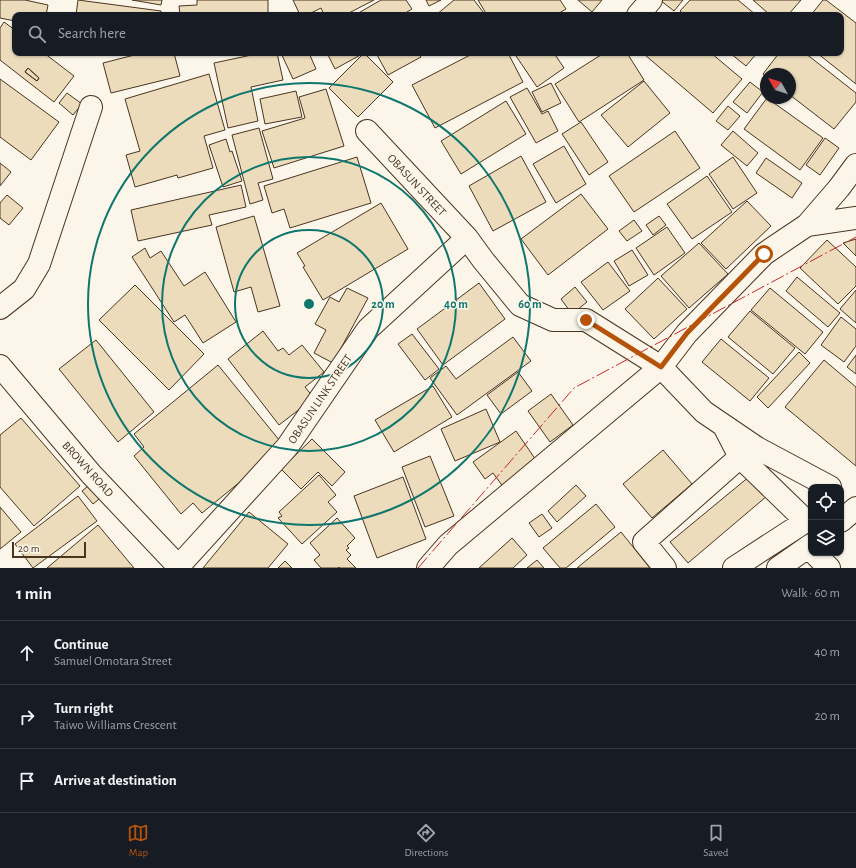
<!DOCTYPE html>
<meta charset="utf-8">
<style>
:root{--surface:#171b24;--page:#20242c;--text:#f1f3f6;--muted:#9ea1a6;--line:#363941;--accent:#b45309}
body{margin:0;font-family:"Alegreya Sans",sans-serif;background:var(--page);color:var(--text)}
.controls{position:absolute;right:12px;bottom:12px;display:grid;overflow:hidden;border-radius:8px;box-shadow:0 1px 3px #0004}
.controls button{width:36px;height:36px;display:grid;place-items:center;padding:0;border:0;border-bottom:1px solid var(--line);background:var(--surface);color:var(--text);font:20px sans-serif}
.compass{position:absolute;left:760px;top:68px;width:36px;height:36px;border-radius:50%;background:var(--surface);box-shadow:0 1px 3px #0004;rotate:309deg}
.scale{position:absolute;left:12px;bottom:10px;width:74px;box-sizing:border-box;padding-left:4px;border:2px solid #4a3520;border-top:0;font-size:11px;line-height:14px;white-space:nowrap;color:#4a3520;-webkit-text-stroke:3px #fbf6e9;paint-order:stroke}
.stop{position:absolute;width:12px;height:12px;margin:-9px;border:3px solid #b45309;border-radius:50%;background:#fff}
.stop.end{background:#b45309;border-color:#fff;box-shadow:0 1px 4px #0008}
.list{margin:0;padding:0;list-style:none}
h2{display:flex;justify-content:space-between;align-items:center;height:52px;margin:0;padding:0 16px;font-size:17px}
h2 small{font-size:13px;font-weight:400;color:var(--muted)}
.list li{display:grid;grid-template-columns:26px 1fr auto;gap:12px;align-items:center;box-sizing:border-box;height:64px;padding:0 16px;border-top:1px solid var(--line)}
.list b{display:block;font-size:15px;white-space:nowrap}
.list p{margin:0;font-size:13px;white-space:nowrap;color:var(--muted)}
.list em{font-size:13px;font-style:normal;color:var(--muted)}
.icon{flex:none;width:22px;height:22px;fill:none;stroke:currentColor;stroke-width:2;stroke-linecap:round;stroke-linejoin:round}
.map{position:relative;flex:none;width:856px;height:568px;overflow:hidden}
.search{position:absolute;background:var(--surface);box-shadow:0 1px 3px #0004;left:12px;right:12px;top:12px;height:44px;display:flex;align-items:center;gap:10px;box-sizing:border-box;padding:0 14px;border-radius:8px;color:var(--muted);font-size:15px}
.sheet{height:244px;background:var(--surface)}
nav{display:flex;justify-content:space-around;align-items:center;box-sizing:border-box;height:56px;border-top:1px solid var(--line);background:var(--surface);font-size:11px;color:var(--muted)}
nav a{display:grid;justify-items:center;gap:2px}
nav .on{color:var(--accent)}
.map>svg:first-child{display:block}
</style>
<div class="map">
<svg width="856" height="568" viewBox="0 0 856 568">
<rect width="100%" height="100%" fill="#fbf6e9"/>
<path fill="#ecdcbc" stroke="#4a3520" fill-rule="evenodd" d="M 0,0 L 25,0 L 48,5 L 46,15 L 15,15 L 15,21 L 0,18 Z
M 78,0 L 161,11 L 161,15 L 76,15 Z
M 132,0 L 162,0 L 161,5 Z
M 197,0 L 268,0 L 268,15 L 180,15 L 179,6 L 197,5 Z
M 293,0 L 374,0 L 345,15 L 324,15 L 321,8 L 307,15 L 300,15 Z
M 381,0 L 406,0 L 412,9 L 402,15 L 355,15 Z
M 426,0 L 441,0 L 429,6 Z
M 454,0 L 474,0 L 483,12 L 480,15 L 436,15 Z
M 478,0 L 560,0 L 566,9 L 556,15 L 487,15 Z
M 578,0 L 602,0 L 592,12 Z
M 660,0 L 683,0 L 674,11 Z
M 690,0 L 738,0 L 756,15 L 685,15 L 680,11 Z
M 753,0 L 801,0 L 788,15 L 770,15 Z
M 823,0 L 826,0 L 856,23 L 856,84 L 817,53 L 841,53 L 841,15 L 811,15 Z
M 4,22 L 15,30 L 15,53 L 44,53 L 74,76 L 54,102 L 0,60 L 0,28 ZM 28,68 L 39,78 L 37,81 L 25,72 Z
M 142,53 L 174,53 L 180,76 L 111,93 L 103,63 Z
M 261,53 L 277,53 L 283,80 L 251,87 L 258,121 L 228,128 L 214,63 Z
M 281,53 L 309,53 L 316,69 L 293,79 Z
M 327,53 L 364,53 L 335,69 Z
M 364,53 L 393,82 L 358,117 L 329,88 Z
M 376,53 L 419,53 L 421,57 L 388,75 Z
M 474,53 L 508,53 L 523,82 L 435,128 L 412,85 Z
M 514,53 L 554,53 L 564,68 L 537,87 Z
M 604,53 L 627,53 L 644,80 L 579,122 L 555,84 Z
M 647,53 L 711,53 L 742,79 L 713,113 L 645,55 Z
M 730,53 L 757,53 L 746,66 Z
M 779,53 L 805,53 L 856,93 L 856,102 L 834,129 L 790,95 L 790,74 L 766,74 L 766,76 L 763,74 Z
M 28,68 L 39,78 L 37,81 L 25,72 Z
M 209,74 L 225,130 L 204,136 L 213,168 L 178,178 L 177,175 L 135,187 L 126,155 L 140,151 L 125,99 Z
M 0,79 L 59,122 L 31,160 L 0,137 Z
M 644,81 L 670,113 L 628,147 L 601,115 Z
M 750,82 L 763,92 L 747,113 L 733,102 Z
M 551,83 L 561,103 L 542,112 L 532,92 Z
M 527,88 L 542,114 L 548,111 L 558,131 L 536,143 L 510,97 Z
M 326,89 L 344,146 L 274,168 L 262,131 L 305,118 L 299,97 Z
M 296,91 L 302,117 L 265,124 L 260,99 Z
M 67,93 L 82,104 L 73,115 L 59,103 Z
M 767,98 L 823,138 L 800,170 L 744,129 Z
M 506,101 L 526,134 L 461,174 L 441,141 Z
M 728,106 L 740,116 L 728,130 L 716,121 Z
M 581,122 L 608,162 L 589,175 L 562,134 Z
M 259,128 L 273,179 L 258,183 L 263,200 L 250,204 L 232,135 Z
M 675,131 L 700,168 L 634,212 L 609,176 Z
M 733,131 L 758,153 L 747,166 L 721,145 Z
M 825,138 L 839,148 L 820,175 L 806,165 Z
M 226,139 L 230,152 L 232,151 L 242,181 L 223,187 L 209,145 Z
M 564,146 L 586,184 L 556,203 L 533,164 Z
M 521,156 L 546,202 L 493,231 L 469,186 Z
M 357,157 L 371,203 L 290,228 L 284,209 L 272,213 L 264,186 Z
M 733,157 L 757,193 L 733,209 L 709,174 Z
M 766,158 L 802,183 L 792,198 L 756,173 Z
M 0,163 L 11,172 L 0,186 Z
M 707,176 L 732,212 L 692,239 L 667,204 Z
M 241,185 L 246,207 L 209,215 L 212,225 L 138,241 L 131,210 Z
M 581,194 L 608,229 L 548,275 L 521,239 Z
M 7,195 L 23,208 L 9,225 L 0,218 L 0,203 Z
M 747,201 L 771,226 L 726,269 L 701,243 Z
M 381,203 L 408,249 L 323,300 L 303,267 L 305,266 L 297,253 Z
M 254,216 L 280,306 L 258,312 L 251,287 L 234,292 L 216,227 Z
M 659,216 L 666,225 L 653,235 L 646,225 Z
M 634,220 L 642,231 L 627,241 L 619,231 Z
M 667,227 L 685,253 L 654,275 L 636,248 Z
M 856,239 L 856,256 L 843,243 Z
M 827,240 L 856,267 L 856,286 L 838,304 L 800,268 Z
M 699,243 L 728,274 L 689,308 L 661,276 Z
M 145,248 L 150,258 L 161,251 L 184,286 L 205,272 L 236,322 L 203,343 L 185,315 L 174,322 L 132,257 Z
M 632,250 L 648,275 L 629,286 L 614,261 Z
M 608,262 L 630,291 L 603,310 L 581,282 Z
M 797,277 L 840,313 L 828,327 L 786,291 Z
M 658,278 L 687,309 L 654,339 L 625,309 Z
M 479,283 L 505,319 L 443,365 L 417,329 Z
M 135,285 L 204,354 L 169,390 L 99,320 Z
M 575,287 L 587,302 L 572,314 L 561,299 Z
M 347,288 L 368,298 L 333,363 L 314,353 L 326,330 L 315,324 L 330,297 L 339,302 Z
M 770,288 L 823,332 L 805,354 L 751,310 Z
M 856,290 L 856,323 L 840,309 Z
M 750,311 L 795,348 L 773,374 L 728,337 Z
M 841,317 L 856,329 L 856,346 L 844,362 L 821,345 Z
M 263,331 L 278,351 L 283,348 L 289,355 L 302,345 L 324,372 L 305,387 L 314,398 L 279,425 L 228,359 Z
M 412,334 L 439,369 L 425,380 L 398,344 Z
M 513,337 L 531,361 L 457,415 L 430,378 L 446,366 L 456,379 Z
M 721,339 L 769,378 L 750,401 L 702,362 Z
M 96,340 L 154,412 L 118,442 L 59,369 Z
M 799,352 L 810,363 L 768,408 L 757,397 Z
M 856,355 L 856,374 L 847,367 Z
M 824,360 L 856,387 L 856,466 L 785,407 Z
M 218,365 L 284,446 L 202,513 L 193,503 L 181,514 L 134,456 L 144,447 L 134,434 Z
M 518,372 L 532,391 L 501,414 L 487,395 Z
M 433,386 L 452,417 L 394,452 L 375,420 Z
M 551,394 L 573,425 L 550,442 L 528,411 Z
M 486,409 L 500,442 L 455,461 L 441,429 Z
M 21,418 L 80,486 L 34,526 L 0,487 L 0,435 Z
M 516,431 L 538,463 L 504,488 L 493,473 L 485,479 L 473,462 Z
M 312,439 L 345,472 L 332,486 L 318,472 L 301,489 L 281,469 Z
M 663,450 L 692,484 L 652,518 L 623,484 Z
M 430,456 L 454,516 L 425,527 L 402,467 Z
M 319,475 L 336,495 L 328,502 L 337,512 L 302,544 L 278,518 L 282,516 L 279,512 Z
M 750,476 L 767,496 L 688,563 L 670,542 Z
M 403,477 L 426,539 L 377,558 L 354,496 Z
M 93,482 L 104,495 L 93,504 L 82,491 Z
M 576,485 L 586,496 L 557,522 L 548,511 Z
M 78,496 L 97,521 L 33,568 L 15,544 Z
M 596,504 L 615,527 L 566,568 L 560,568 L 543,548 Z
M 0,507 L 21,532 L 0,549 Z
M 249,512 L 288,544 L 268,568 L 203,568 Z
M 542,514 L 552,528 L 539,537 L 529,523 Z
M 337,518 L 355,538 L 347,546 L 349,548 L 346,550 L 351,555 L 347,559 L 356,568 L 340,568 L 339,567 L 338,568 L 321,568 L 314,560 L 320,555 L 310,543 Z
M 98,525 L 134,568 L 47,568 Z
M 621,532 L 650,568 L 577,568 Z
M 512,538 L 527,555 L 513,568 L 479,568 Z
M 537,560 L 544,568 L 527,568 Z
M 285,561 L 292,568 L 278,568 Z"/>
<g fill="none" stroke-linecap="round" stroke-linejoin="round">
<defs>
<path id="minor" d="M 638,15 L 651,0
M 367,131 L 467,238 L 483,260 L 520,305 L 553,320 L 586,320 L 661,367 L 704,412 L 757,448 L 830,487
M 807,225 L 839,188 L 856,165
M 0,308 L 24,289 L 39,264 L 91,107
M 0,366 L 91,474 L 180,568
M 725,428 L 740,457 L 806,521 L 734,568
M 841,521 L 856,508
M 814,553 L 829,568
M 177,568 L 287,447 L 368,329 L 467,238
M 428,568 L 448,545 L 661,367 L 687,333 L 764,254 L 807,225 L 856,218
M 665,568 L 644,542 L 740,457
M 778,568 L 811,545"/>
</defs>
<use href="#minor" stroke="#4a3520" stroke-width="24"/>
<use href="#minor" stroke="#fbf6e9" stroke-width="22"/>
<path stroke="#c62828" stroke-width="1" stroke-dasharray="14 3 2 3" stroke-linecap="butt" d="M 418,568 L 574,388 L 856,237"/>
</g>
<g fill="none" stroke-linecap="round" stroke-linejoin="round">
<path stroke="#b45309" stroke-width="5" d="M 586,320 L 661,367 L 687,333 L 764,254"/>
</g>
<g fill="none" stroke="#0f766e" stroke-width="2">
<circle cx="309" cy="304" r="74"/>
<circle cx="309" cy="304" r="147"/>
<circle cx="309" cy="304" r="221"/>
</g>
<g text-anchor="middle" stroke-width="3" stroke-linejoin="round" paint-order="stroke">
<g font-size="12" fill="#4a3520" stroke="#fbf6e9">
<text transform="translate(417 185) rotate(47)" y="4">OBASUN STREET</text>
<text transform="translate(320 399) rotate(-56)" y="4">OBASUN LINK STREET</text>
<text transform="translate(88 469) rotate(48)" y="4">BROWN ROAD</text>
</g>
</g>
<circle cx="309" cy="304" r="6" fill="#0f766e" stroke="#fbf6e9" stroke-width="2"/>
<g font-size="12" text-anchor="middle" font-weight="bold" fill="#0f766e" stroke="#fbf6e9" stroke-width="3" stroke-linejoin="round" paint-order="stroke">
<text x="383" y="308">20 m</text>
<text x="456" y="308">40 m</text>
<text x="530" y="308">60 m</text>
</g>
</svg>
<div class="controls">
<button><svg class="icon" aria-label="locate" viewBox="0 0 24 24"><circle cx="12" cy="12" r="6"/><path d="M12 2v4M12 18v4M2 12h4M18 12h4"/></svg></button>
<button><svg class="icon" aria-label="layers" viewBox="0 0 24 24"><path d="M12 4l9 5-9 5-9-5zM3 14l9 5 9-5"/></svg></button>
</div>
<svg class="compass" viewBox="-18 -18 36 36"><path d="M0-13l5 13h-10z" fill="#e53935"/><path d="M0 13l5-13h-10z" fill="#9ea1a6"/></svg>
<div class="scale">20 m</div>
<div class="stop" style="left:764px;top:254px"></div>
<div class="stop end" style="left:586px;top:320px"></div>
<div class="search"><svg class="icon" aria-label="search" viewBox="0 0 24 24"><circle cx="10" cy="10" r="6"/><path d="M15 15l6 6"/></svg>Search here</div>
</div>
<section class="sheet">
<h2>1 min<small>Walk · 60 m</small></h2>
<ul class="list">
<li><svg class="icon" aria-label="ahead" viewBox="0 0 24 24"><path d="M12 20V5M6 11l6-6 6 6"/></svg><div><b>Continue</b><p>Samuel Omotara Street</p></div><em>40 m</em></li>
<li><svg class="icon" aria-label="right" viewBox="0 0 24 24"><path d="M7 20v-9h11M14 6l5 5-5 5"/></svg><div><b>Turn right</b><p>Taiwo Williams Crescent</p></div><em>20 m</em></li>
<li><svg class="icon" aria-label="arrive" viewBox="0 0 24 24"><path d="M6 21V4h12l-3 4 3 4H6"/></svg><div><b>Arrive at destination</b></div></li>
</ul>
</section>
<nav>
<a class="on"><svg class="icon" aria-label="map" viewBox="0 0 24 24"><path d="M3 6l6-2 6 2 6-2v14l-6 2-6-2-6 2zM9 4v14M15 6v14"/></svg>Map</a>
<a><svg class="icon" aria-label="directions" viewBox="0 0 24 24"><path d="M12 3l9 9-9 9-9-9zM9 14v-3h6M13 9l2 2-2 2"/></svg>Directions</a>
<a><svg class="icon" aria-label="saved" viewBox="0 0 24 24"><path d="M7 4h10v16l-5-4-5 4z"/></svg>Saved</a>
</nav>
